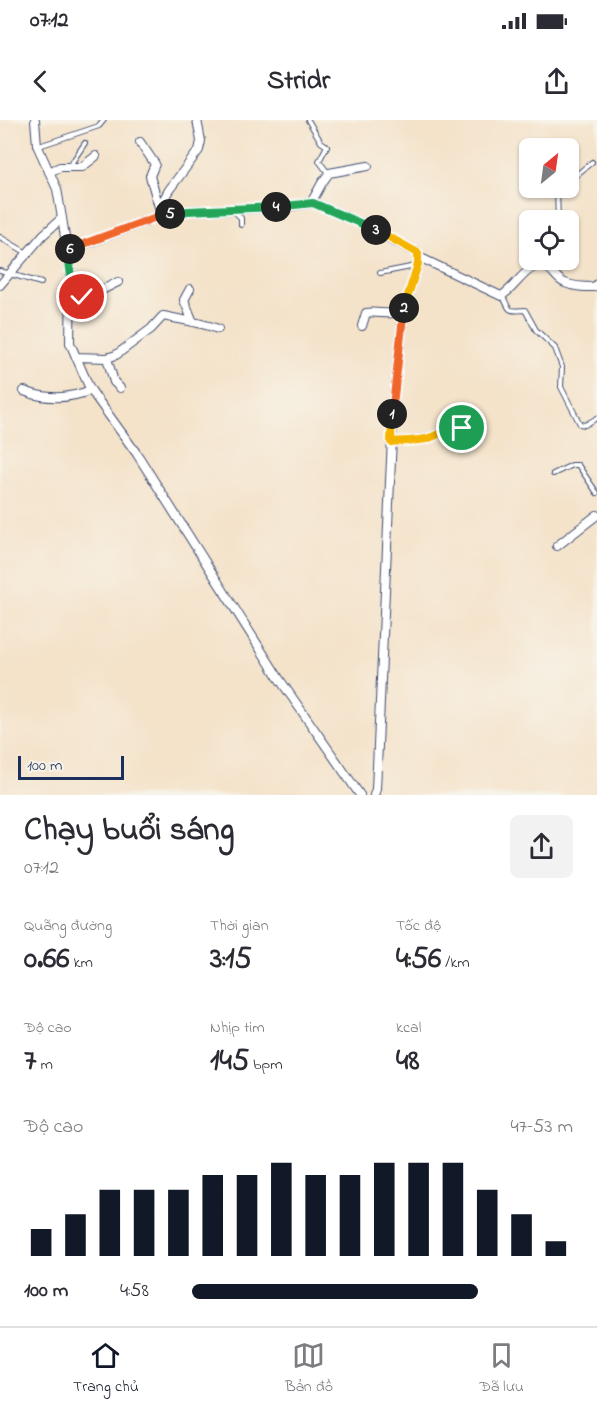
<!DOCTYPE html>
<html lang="vi">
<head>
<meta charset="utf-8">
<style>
  body { margin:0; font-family:"Indie Flower",sans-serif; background:#f2f2f3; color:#2b2b33; height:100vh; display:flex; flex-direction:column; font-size:22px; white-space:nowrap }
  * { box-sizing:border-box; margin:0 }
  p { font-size:20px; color:#7c7c81 }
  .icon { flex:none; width:33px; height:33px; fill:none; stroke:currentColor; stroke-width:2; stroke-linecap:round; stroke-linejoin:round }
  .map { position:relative; height:675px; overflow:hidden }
  .details { display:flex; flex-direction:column; background:#fff; flex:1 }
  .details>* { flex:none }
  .needle { width:39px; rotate:29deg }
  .buttons { position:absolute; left:519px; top:18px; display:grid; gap:12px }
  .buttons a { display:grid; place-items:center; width:60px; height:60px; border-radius:9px; background:#fff; box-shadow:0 2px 4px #0004; font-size:30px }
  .scale { position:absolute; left:18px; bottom:15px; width:106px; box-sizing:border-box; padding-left:6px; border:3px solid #1b2f5e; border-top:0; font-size:16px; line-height:21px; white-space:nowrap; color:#1b2f5e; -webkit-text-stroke:4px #f7f3e8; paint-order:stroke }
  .pin { position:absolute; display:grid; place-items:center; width:51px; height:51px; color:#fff; margin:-26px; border:3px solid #fff; border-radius:50%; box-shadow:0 2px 6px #0007 }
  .km { position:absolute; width:30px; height:30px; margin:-15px; border-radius:50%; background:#222; color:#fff; font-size:16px; line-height:30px; text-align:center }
  .round { display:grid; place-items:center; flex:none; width:63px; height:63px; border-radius:9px; background:#f2f2f3 }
  .summary { display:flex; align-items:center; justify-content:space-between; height:102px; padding:0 24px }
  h1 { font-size:33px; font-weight:700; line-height:45px }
  .metrics { display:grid; grid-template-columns:repeat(3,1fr); gap:9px; height:102px; padding:6px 24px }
  .metrics div { display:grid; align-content:center }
  .metrics b { font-size:30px; font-weight:700 }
  .metrics small { font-size:16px; font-weight:400 }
  .metrics p { font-size:16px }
  .chart { height:168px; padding:12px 24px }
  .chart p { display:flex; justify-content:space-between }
  .chart svg { width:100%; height:108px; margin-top:6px; stroke:#111827; stroke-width:6 }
  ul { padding:0 24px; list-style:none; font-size:20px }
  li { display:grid; grid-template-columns:96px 72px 1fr; align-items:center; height:45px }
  li i { height:15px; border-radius:8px; background:#111827 }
  .status { display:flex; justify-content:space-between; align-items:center; height:42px; padding:0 30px; background:#fff; direction:ltr }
  .status svg { height:16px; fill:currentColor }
  header { display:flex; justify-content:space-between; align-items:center; height:78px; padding:0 24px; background:#fff; font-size:27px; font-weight:700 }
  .menu { display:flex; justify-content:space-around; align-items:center; height:84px; border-top:2px solid #e1e1e2; background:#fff; font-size:16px; color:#7c7c81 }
  .menu a { display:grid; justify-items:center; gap:3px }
  .menu .on { color:#111827 }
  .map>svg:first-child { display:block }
</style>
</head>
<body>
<div class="status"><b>07:12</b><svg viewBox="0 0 49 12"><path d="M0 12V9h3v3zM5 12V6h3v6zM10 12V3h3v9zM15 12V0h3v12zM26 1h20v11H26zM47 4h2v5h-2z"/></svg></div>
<header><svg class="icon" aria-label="back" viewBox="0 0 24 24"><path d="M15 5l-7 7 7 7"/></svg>Stridr<svg class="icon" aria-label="share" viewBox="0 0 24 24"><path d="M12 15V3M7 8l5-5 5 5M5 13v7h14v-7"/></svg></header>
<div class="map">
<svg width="597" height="675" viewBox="0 0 597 675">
  <rect width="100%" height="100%" fill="#f7f3e8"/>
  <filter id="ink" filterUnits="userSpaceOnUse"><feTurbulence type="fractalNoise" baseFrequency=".0167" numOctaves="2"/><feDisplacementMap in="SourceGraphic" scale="12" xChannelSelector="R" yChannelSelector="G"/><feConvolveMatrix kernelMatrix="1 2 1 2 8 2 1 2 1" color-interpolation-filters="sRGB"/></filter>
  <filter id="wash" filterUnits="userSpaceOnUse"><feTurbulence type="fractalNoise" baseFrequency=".008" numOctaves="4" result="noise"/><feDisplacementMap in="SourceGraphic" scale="24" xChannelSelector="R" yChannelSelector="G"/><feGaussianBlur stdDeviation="1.35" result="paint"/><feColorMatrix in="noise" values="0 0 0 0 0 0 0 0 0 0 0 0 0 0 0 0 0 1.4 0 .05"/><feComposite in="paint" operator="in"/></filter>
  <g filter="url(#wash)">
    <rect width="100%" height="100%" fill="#f4e2c9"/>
  </g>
  <g filter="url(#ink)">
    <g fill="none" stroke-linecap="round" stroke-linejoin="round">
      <!-- lane casing -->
      <g stroke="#3c4a6e" stroke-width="6">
        <path id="lane" d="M308 0 321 22 327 26 319 41 328 53
          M39 26 99 6 104 0
          M69 47 85 23
          M568 62 592 42
          M232 89 241 98V105
          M558 100 557 72 560 68
          M0 117 27 133
          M0 151 41 163
          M380 153 416 146
          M503 176C510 193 509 191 525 190L536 210 555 228 562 247 561 267 580 304 585 305 597 298
          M553 354 572 345H578L597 373"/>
      </g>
      <!-- street casing -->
      <g stroke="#3c4a6e" stroke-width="10">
        <path id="street" d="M35 0 37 25 57 69 62 98 71 156 70 223 90 269 137 334 278 557 360 675
          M140 22 155 44 150 56 159 87
          M49 52 60 47H82L96 36
          M311 83 322 63 329 53 368 46
          M159 96 161 84 169 70 199 30 201 21 197 0
          M67 131 159 96 187 91 285 87 313 83 360 103 418 133V144L404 189 394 274 376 669 374 675
          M419 137 501 176C514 169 521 153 534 147 549 139 554 159 565 163 574 167 584 167 594 167L597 164
          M0 165 43 115 62 98
          M190 169 184 180 193 202
          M71 178 90 176 118 162
          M362 206 366 193C378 191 396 197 404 189
          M76 237 107 238 116 235 151 209 163 196C182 200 200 202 218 209
          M107 238 114 262 120 268
          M24 271C47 280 69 279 91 270
          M391 322C414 320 435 322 452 303L466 308 477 300
          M557 426 597 395"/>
      </g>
      <!-- lane -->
      <use href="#lane" stroke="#fff" stroke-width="4"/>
      <!-- street -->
      <use href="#street" stroke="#fff" stroke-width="8"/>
    </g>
  </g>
  <g fill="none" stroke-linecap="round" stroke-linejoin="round" filter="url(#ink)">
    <!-- split-1 casing -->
    <g stroke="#fff" stroke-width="12">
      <path id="split-1" d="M392 294 391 322C419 320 431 323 454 303L462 308"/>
    </g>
    <!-- split-2 casing -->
    <g stroke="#fff" stroke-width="12">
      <path id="split-2" d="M392 294 404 188"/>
    </g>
    <!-- split-3 casing -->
    <g stroke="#fff" stroke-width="12">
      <path id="split-3" d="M376 110 418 133V144L404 188"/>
    </g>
    <!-- split-4 casing -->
    <g stroke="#fff" stroke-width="12">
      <path id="split-4" d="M276 87 313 83 376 110"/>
    </g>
    <!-- split-5 casing -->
    <g stroke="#fff" stroke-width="12">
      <path id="split-5" d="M170 94 188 91 276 87"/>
    </g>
    <!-- split-6 casing -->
    <g stroke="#fff" stroke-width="12">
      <path id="split-6" d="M70 129 159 96 170 94"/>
    </g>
    <!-- split-7 casing -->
    <g stroke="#fff" stroke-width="12">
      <path id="split-7" d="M70 129 67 130 71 156 70 178 82 177"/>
    </g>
    <!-- split-1 -->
    <use href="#split-1" stroke="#f5b400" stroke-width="8"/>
    <!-- split-2 -->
    <use href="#split-2" stroke="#f0652b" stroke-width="8"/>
    <!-- split-3 -->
    <use href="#split-3" stroke="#f5b400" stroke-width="8"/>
    <!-- split-4 -->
    <use href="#split-4" stroke="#22a559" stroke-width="8"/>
    <!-- split-5 -->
    <use href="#split-5" stroke="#22a559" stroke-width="8"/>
    <!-- split-6 -->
    <use href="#split-6" stroke="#f0652b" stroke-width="8"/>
    <!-- split-7 -->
    <use href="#split-7" stroke="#22a559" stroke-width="8"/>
  </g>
</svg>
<div class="buttons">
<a><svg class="needle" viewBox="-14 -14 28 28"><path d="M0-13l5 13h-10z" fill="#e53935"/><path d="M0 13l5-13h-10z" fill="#7c7c81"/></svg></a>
<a><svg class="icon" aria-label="locate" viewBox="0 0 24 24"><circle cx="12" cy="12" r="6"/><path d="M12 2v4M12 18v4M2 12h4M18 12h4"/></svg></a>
</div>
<div class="scale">100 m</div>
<div class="pin" style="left:462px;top:308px;background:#1e9e55"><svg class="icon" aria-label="arrive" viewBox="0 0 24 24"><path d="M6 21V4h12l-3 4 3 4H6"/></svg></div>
<div class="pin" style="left:82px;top:177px;background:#d93025"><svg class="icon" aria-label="check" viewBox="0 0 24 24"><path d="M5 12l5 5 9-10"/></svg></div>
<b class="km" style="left:392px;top:294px">1</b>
<b class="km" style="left:404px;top:188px">2</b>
<b class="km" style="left:376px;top:110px">3</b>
<b class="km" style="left:276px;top:87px">4</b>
<b class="km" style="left:170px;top:94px">5</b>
<b class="km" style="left:70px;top:129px">6</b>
</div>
<section class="details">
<div class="summary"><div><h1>Chạy buổi sáng</h1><p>07:12</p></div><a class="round"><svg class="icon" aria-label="share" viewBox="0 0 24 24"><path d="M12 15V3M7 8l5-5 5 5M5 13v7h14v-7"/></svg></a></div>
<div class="metrics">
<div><p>Quãng đường</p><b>0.66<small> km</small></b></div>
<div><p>Thời gian</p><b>3:15</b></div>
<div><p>Tốc độ</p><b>4:56<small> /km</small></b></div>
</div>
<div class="metrics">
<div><p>Độ cao</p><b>7<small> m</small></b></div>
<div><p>Nhịp tim</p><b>145<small> bpm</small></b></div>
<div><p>kcal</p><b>48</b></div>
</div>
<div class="chart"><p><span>Độ cao</span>47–53 m</p>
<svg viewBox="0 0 160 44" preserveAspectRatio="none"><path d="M5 44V33M15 44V27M25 44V17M35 44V17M45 44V17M55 44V11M65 44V11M75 44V6M85 44V11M95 44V11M105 44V6M115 44V6M125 44V6M135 44V17M145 44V27M155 44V38"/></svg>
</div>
<ul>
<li><b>100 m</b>4:58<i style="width:75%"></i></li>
</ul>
</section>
<nav class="menu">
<a class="on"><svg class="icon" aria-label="home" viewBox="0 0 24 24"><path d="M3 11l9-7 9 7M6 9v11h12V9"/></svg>Trang chủ</a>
<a><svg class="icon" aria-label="map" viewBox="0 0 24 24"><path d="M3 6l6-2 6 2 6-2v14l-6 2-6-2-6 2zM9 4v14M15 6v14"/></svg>Bản đồ</a>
<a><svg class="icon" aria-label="saved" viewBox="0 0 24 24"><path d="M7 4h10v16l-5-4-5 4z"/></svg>Đã lưu</a>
</nav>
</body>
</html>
